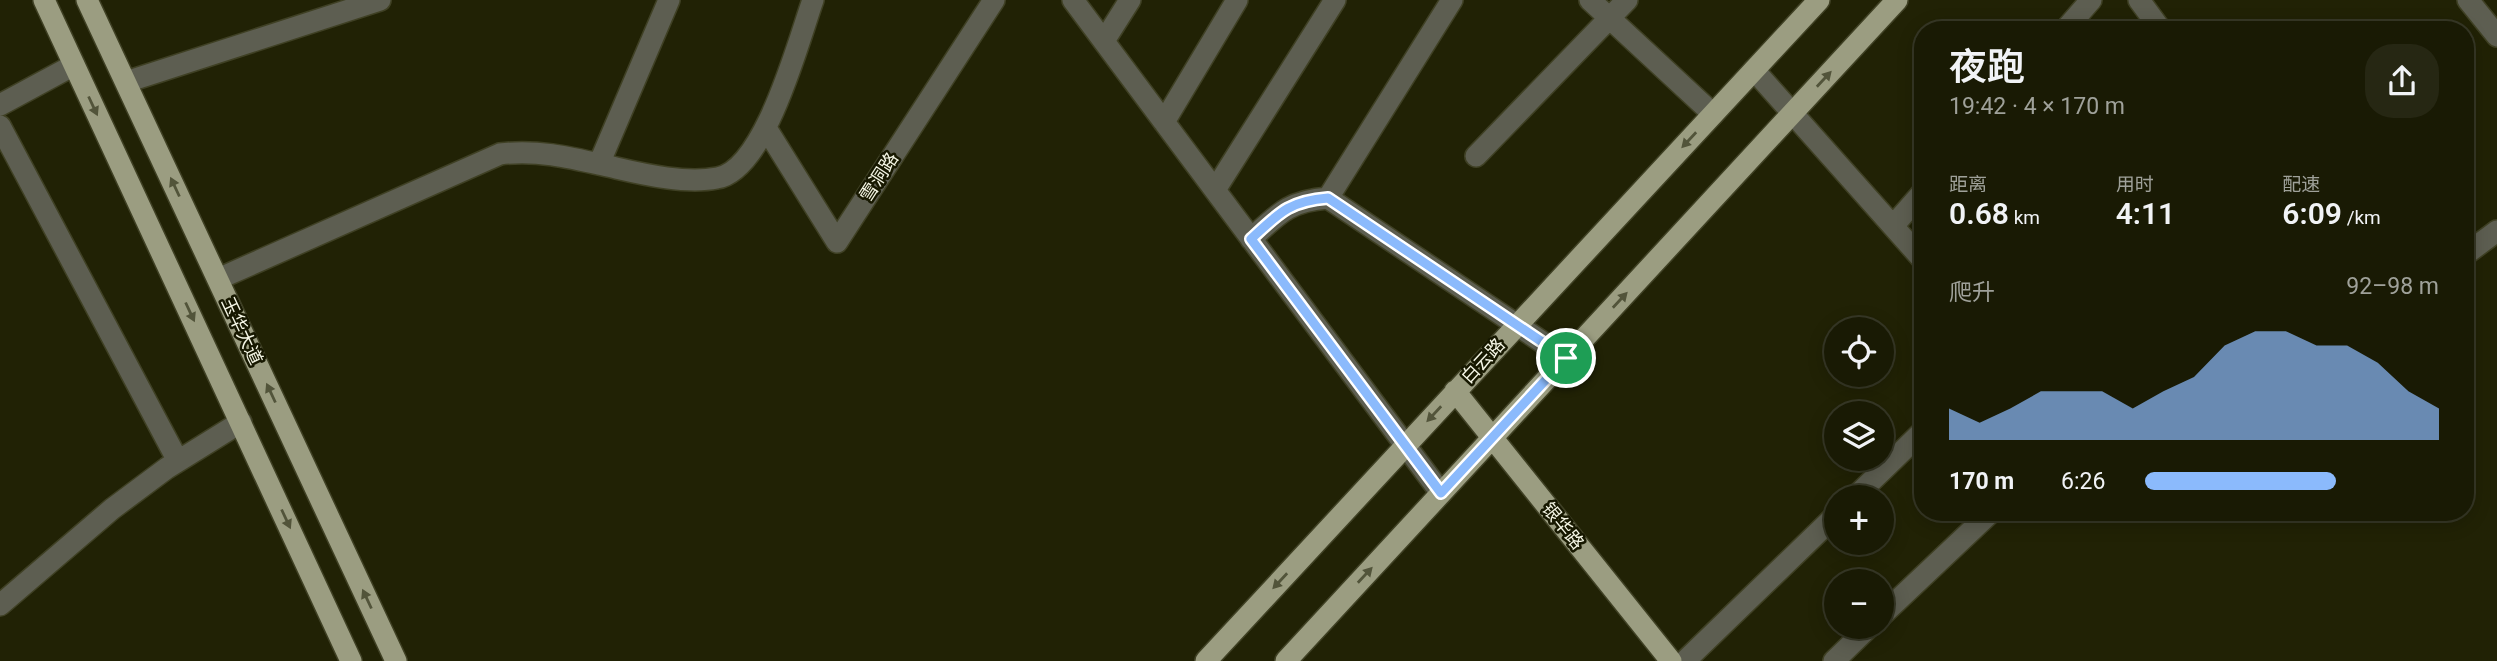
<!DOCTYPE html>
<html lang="zh">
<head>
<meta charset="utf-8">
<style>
  body { margin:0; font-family:Roboto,"Noto Sans SC",sans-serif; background:#262713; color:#f1f3f6; height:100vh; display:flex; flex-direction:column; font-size:26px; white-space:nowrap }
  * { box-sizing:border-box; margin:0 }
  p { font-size:23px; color:#9fa19a }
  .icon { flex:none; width:38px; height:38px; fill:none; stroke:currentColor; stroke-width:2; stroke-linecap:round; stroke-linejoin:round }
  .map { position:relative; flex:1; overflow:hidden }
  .panel { position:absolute; left:1914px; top:21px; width:560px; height:500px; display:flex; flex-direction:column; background:#191a04; border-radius:28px; box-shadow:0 4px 18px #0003,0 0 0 2px #373826 }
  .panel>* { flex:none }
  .fabs { position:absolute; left:1824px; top:317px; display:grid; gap:14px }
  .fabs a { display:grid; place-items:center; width:70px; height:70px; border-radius:50%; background:#191a04; box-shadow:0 4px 18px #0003,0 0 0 2px #373826; font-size:35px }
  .pin { position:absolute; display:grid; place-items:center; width:60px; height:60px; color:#fff; margin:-30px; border:4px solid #fff; border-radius:50%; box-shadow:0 2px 7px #0007 }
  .round { display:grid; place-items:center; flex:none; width:74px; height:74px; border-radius:28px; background:#262713 }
  .summary { display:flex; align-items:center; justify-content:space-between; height:119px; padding:0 35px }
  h1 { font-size:38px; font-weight:600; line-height:52px }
  .figures { display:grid; grid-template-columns:repeat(3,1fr); gap:10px; height:119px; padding:7px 35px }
  .figures div { display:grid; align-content:center }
  .figures b { font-size:30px; font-weight:600 }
  .figures small { font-size:19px; font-weight:400 }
  .figures p { font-size:19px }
  .chart { height:196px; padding:14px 35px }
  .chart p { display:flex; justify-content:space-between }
  .chart svg { width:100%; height:126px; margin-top:7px; fill:#8bbafc; opacity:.7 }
  ul { padding:0 35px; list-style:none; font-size:23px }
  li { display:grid; grid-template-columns:112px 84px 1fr; align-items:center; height:52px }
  li i { height:18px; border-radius:9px; background:#8bbafc }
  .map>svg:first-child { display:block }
</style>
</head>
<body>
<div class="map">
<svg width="2497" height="661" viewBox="0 0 2497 661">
  <rect width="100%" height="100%" fill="#212205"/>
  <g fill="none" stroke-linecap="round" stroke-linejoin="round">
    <!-- minor casing -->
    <g stroke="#3f4024" stroke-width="24">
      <path id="minor" d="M1073 0 1441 493
        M1452 0 1328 198 1566 358
        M1590 0 1713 114
        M2139 0 2161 30
        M2468 0 2497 36
        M2065 30 2091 0
        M1104 41 1130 0
        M1754 70 1923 260
        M126 82 380 0
        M0 105 74 65
        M1164 122 1237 0
        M0 126 178 461
        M766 128 837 242 994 0
        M1476 156 1627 0
        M599 164 669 0
        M1215 190 1335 0
        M1893 226 1923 192
        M1251 239C1279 213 1289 201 1328 198
        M2466 254 2497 231
        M218 279 500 154C541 149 576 159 616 168 646 175 687 184 717 178 765 170 798 42 813 0
        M1855 497 1923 431
        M0 605 112 509 167 468 241 422
        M1881 616 1990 513
        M1685 661 1836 515
        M1834 661 1870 626"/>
    </g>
    <!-- major casing -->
    <g stroke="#3f4024" stroke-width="24">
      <path id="major" d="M44 0 351 661
        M87 0 396 661
        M1455 391 1671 661
        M1206 661 1819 0
        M1286 661 1897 0"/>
    </g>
    <!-- minor -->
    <use href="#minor" stroke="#5d5e51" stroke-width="21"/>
    <!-- major -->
    <use href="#major" stroke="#9b9d81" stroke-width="21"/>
  </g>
  <!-- one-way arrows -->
  <defs><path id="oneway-solid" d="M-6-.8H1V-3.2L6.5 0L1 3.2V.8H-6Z" transform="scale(1.75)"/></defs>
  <g fill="#52543a">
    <use href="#oneway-solid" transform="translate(1824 79) rotate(-47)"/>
    <use href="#oneway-solid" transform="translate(93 106) rotate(65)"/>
    <use href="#oneway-solid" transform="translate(1689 140) rotate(133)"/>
    <use href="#oneway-solid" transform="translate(175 187) rotate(-115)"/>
    <use href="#oneway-solid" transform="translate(1620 300) rotate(-47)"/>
    <use href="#oneway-solid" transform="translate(190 312) rotate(65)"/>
    <use href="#oneway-solid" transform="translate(271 393) rotate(-115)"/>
    <use href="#oneway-solid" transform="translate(1434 414) rotate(133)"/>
    <use href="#oneway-solid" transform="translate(286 519) rotate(65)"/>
    <use href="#oneway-solid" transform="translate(1365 575) rotate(-47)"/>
    <use href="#oneway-solid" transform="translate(1280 581) rotate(133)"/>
    <use href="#oneway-solid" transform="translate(367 599) rotate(-115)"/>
  </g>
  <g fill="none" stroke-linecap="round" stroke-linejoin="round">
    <!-- route casing -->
    <g stroke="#fff" stroke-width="14">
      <path id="route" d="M1328 198 1566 358 1441 493 1251 239C1279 213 1289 201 1328 198Z"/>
    </g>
    <!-- route -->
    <use href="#route" stroke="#8bbafc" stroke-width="9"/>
  </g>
  <g text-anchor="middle" stroke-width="5" stroke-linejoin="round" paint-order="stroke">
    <!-- street labels -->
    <g font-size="18" fill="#f5f6e5" stroke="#171800">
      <text transform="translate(879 177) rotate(-57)" y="6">雪洞路</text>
      <text transform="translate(242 331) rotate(65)" y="6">玉华大道</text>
      <text transform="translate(1483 361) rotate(-47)" y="6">白云路</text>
      <text transform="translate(1563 526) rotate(51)" y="6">银华路</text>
    </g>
  </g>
</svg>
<div class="fabs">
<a><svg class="icon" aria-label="locate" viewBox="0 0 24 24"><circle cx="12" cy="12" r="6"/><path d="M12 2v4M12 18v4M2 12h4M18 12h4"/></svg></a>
<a><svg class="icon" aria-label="layers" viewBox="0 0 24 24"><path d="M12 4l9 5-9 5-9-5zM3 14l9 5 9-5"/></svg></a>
<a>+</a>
<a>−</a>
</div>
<div class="pin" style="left:1566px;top:358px;background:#1e9e55"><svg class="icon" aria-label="arrive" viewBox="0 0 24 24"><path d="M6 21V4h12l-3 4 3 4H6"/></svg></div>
<section class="panel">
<div class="summary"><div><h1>夜跑</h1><p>19:42 · 4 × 170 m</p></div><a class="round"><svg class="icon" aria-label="share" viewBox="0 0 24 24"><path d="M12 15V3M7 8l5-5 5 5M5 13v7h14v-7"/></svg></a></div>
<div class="figures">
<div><p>距离</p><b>0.68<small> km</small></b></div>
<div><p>用时</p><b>4:11</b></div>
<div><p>配速</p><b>6:09<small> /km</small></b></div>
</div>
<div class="chart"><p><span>爬升</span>92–98 m</p>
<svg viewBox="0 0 160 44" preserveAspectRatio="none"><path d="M0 44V33L10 38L20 33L30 27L40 27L50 27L60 33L70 27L80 22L90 11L100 6L110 6L120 11L130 11L140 17L150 27L160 33V44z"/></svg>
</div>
<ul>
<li><b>170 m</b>6:26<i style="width:65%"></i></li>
</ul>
</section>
</div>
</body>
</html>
